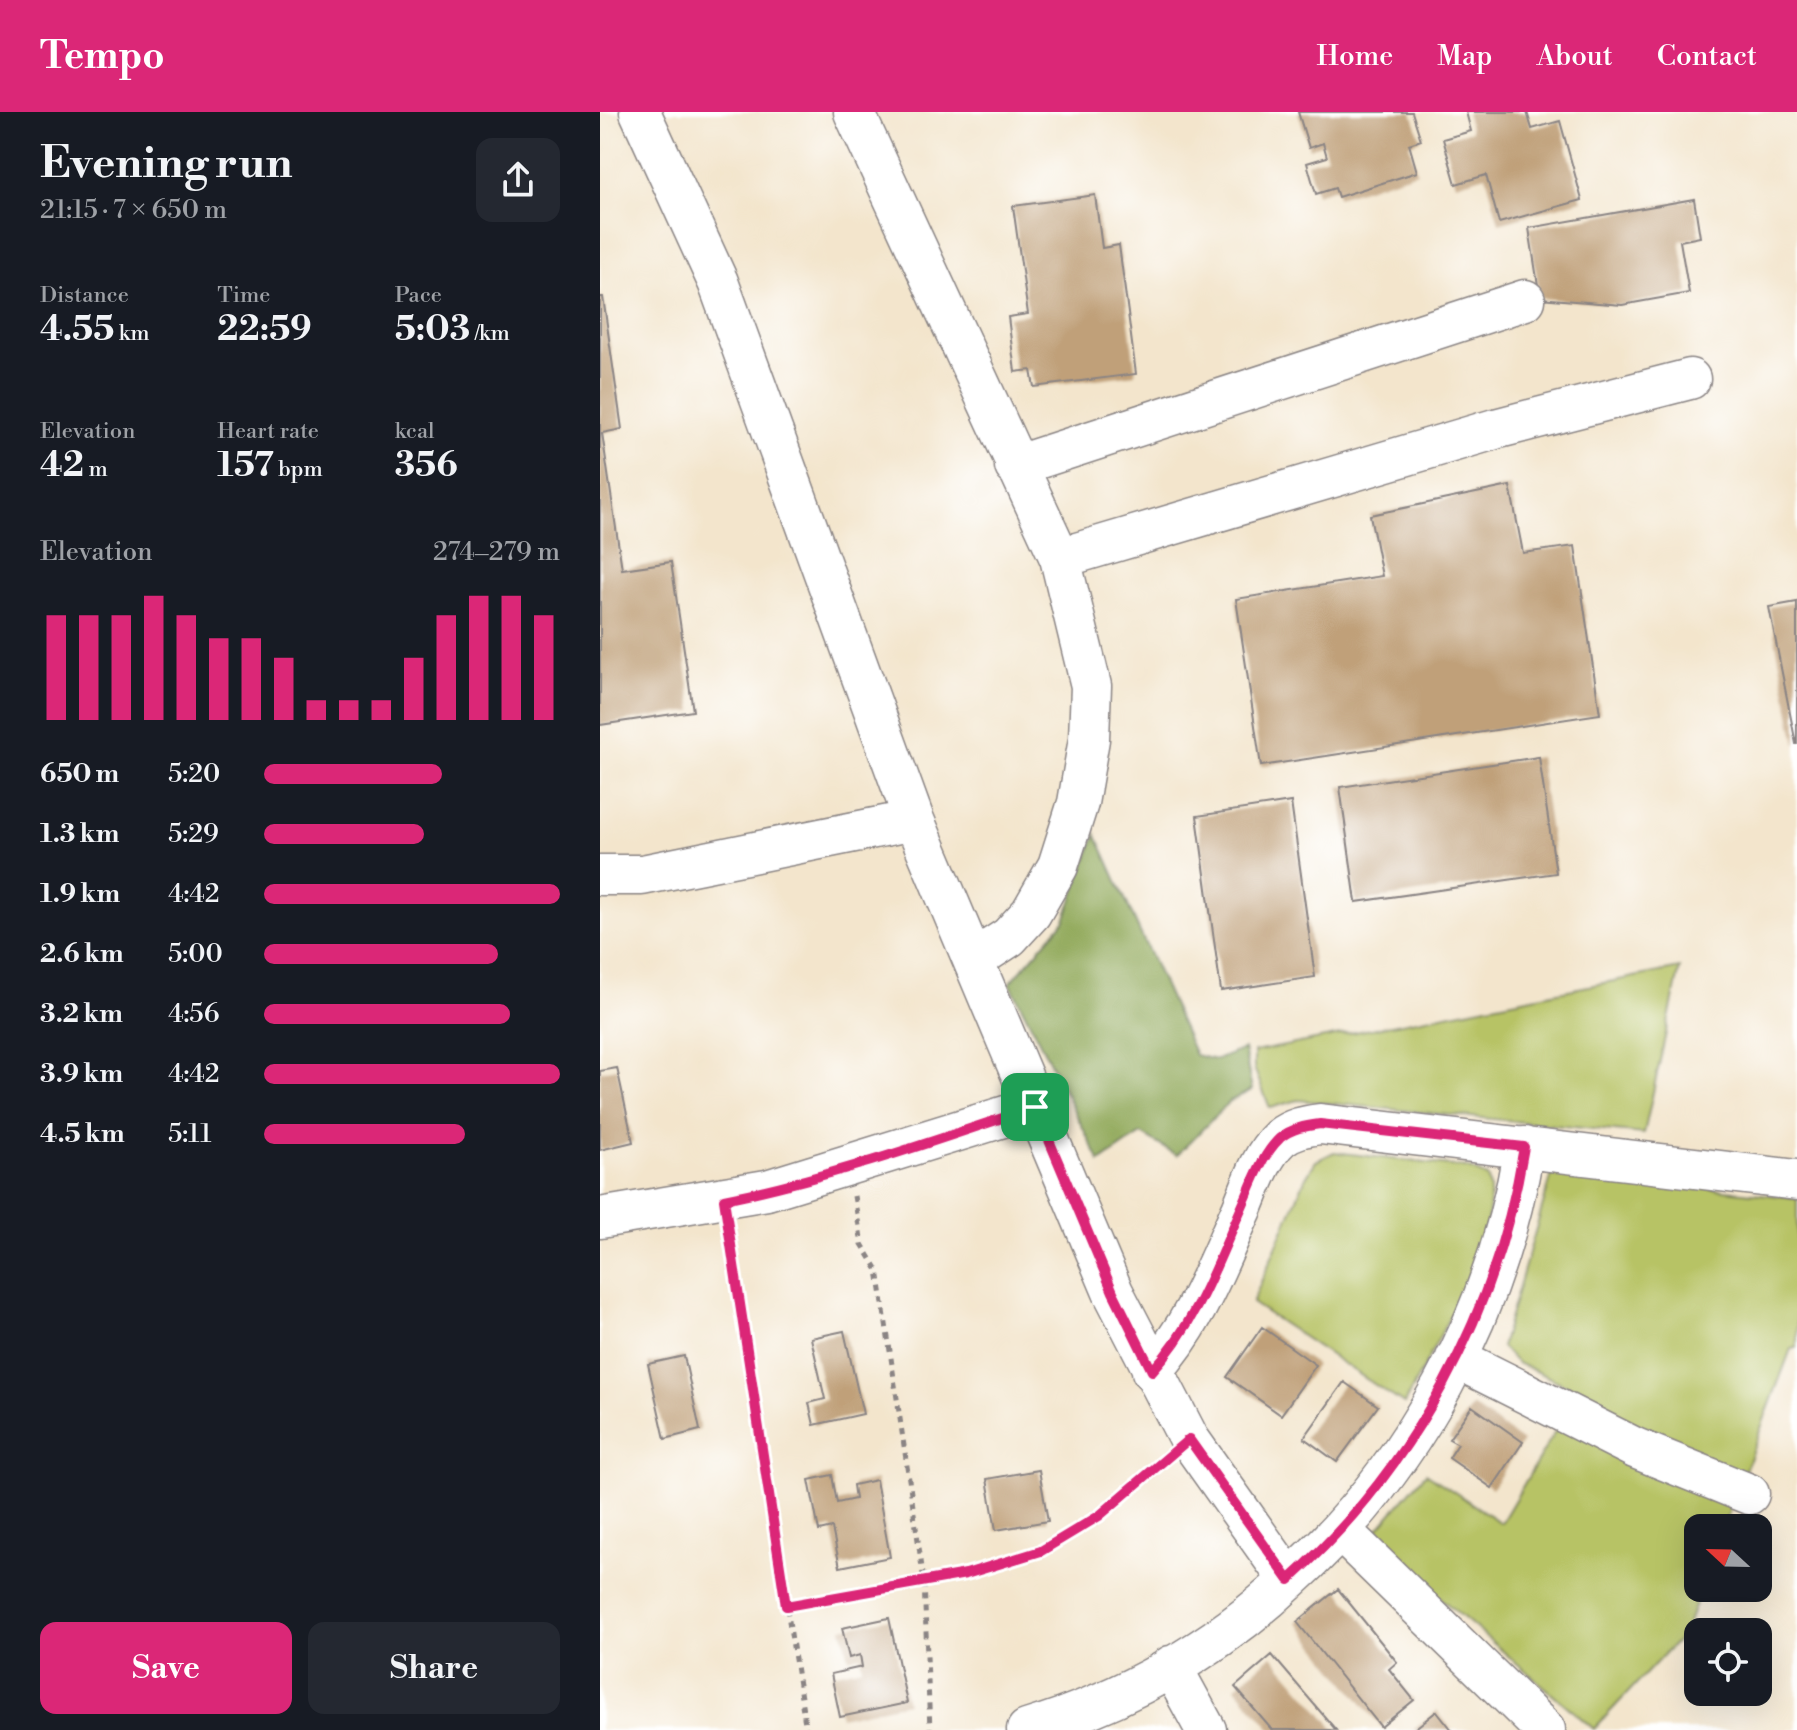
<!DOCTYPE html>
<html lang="en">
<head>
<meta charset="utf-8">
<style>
  body { margin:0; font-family:"Libre Bodoni",serif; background:#242831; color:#f1f3f6; height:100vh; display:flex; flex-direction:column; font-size:30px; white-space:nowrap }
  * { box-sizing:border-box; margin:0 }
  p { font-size:26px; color:#9ea1a6 }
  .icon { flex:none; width:44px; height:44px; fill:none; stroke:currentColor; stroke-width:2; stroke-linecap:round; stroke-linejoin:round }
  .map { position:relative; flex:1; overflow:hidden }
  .sheet { display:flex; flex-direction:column; background:#171b24; width:600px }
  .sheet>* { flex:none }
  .needle { width:52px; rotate:292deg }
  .buttons { position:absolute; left:1084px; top:1402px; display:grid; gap:16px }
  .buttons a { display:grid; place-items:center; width:88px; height:88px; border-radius:16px; background:#171b24; box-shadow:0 8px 32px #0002; font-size:40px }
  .pin { position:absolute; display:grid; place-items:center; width:68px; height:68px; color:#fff; margin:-34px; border-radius:16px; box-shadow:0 4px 12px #0006 }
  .round { display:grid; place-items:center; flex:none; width:84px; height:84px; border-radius:16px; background:#242831 }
  .summary { display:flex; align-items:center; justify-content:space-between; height:136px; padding:0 40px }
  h1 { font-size:44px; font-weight:700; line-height:60px }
  .figures { display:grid; grid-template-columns:repeat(3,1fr); gap:12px; height:136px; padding:8px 40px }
  .figures div { display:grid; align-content:center }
  .figures b { font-size:34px; font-weight:700 }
  .figures small { font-size:22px; font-weight:400 }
  .figures p { font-size:22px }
  .chart { height:224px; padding:16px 40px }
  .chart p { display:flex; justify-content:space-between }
  .chart svg { width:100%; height:144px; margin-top:8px; stroke:#db2777; stroke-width:6 }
  .action { display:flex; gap:16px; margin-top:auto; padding:16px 40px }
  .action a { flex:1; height:92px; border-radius:16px; background:#db2777; color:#fff; font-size:32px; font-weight:700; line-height:92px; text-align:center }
  .action a+a { background:#242831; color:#f1f3f6 }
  ul { padding:0 40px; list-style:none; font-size:26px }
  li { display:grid; grid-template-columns:128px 96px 1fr; align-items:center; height:60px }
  li i { height:20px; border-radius:10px; background:#db2777 }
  header { display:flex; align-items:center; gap:48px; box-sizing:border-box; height:112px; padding:0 40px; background:#db2777; color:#fff }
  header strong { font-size:38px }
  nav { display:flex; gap:44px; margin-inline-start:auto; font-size:28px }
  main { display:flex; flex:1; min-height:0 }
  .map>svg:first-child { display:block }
</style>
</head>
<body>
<header>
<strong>Tempo</strong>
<nav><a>Home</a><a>Map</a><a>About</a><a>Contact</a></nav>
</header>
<main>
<section class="sheet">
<div class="summary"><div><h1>Evening run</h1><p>21:15 · 7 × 650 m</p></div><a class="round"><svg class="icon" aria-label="share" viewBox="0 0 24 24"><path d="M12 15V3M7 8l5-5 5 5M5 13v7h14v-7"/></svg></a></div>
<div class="figures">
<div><p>Distance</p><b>4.55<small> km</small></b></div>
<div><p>Time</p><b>22:59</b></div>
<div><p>Pace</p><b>5:03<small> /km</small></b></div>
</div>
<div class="figures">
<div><p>Elevation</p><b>42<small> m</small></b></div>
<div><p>Heart rate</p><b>157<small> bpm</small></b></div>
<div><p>kcal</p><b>356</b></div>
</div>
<div class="chart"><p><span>Elevation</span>274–279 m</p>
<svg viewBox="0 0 160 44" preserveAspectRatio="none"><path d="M5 44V12M15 44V12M25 44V12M35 44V6M45 44V12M55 44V19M65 44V19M75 44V25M85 44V38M95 44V38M105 44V38M115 44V25M125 44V12M135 44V6M145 44V6M155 44V12"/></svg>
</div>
<ul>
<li><b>650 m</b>5:20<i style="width:60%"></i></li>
<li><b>1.3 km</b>5:29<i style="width:54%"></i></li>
<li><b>1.9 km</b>4:42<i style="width:100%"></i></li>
<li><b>2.6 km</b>5:00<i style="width:79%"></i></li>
<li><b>3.2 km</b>4:56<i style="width:83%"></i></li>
<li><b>3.9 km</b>4:42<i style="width:100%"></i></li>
<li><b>4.5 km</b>5:11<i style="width:68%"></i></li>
</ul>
<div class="action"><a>Save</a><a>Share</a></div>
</section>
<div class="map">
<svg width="1197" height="1618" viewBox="0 0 1197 1618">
  <rect width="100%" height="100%" fill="#fff"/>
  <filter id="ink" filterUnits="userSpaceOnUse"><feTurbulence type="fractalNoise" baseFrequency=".0125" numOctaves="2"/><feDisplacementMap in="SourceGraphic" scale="16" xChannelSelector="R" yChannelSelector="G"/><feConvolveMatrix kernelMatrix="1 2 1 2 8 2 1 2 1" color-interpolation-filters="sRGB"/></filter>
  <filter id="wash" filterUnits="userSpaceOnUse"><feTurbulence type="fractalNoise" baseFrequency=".006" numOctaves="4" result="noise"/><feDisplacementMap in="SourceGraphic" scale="32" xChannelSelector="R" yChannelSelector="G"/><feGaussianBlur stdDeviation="1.8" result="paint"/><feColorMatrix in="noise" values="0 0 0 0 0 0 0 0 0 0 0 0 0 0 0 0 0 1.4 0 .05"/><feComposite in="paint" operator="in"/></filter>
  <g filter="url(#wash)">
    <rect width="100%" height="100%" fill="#f3e5cc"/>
    <!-- green -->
    <path fill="#b7c365" stroke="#6c7250" stroke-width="2" d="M1080 856 1044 1022 698 988 670 996 654 956V940Z
      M734 1040 867 1056 887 1065C907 1113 828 1245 804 1292L652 1191 706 1065 716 1049Z
      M953 1059 1197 1086V1236L1191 1237 1123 1416H1098V1476H1101L1084 1521 994 1617 770 1426 826 1361 901 1411 979 1279 917 1251 901 1235Z"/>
    <!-- forest -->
    <path fill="#91a95a" stroke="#5a664a" stroke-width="2" d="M496 722 595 943 616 948 644 937 652 978 630 989 577 1043 541 1022 500 1050 410 871 465 808Z"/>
    <g id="blocks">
      <!-- building -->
      <path fill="#c0a079" d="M698 0H812L821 28 809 32 817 60 738 85 735 76 716 82 707 51 727 45 723 31 709 36Z
        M866 0H927L932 17 960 9 982 88 899 111 886 63 856 72 843 27 871 19Z
        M495 83 502 136 519 133 536 262 434 275 431 258 415 260 408 205 428 202 413 94Z
        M1094 87 1100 125 1080 129 1089 181 1022 193 940 186 929 116Z
        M0 185H3L22 317 2 321 22 457 71 450 93 599 0 613Z
        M910 374 923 441 975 434 1000 602 661 654 636 487 782 464 770 403Z
        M1197 490V632H1196L1169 495Z
        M939 645 956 761 756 790 740 675Z
        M691 690 715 865 621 879 597 704Z
        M17 956 33 1030 0 1038V959Z
        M662 1215 716 1253 681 1303 627 1265Z
        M244 1219 263 1302 214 1313 209 1291 225 1287 211 1226Z
        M84 1244 100 1318 65 1327 48 1252Z
        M744 1270 778 1294 737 1350 704 1326Z
        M872 1294 923 1330 892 1376 849 1346 858 1332 849 1327Z
        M439 1358 448 1409 396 1418 387 1367Z
        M232 1363 237 1391 255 1387 253 1373 276 1368 290 1445 240 1455 232 1416 219 1419 209 1368Z
        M738 1477 797 1550 789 1557 814 1588 781 1615 697 1510Z
        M289 1506 307 1591 240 1605 231 1562 262 1555 260 1543 249 1546 242 1516Z
        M672 1543 736 1618H672L635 1575Z
        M837 1599 852 1618H813Z"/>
    </g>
  </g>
  <g filter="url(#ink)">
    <use href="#blocks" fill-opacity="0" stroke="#8a8484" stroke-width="2"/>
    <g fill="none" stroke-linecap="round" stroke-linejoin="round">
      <!-- minor casing -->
      <g stroke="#8a8484" stroke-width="43">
        <path id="minor" d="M40 0 118 170 314 708 513 1180 589 1327 689 1468C617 1537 523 1589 427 1618
          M254 0 460 446 491 574 489 627 478 691 458 754 431 801 409 825 374 848
          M415 354 925 188
          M460 446 895 317 1090 267
          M0 763H42L314 708
          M0 1106 167 1078 435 995
          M856 1246 1035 1336 1149 1382
          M552 1259C595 1213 616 1154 642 1097 652 1073 661 1044 680 1026 692 1016 706 1014 720 1012L1197 1068
          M741 1419 945 1618
          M689 1468C814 1356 897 1202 924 1035
          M571 1554 606 1618"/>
      </g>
      <!-- path -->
      <path stroke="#8a8484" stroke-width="5" stroke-dasharray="6 6" stroke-linecap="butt" d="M254 1084 262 1132 278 1158 324 1469 330 1618
        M128 1117 206 1618
        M186 1494C261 1481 375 1470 442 1438 488 1417 526 1381 564 1348"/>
      <!-- minor -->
      <use href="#minor" stroke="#fff" stroke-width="40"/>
    </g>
  </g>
  <g fill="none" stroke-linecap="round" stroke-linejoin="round" filter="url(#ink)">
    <!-- route casing -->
    <g stroke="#fff" stroke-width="16">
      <path id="route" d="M435 995 513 1180 552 1259C595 1213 616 1154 641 1097 652 1073 661 1044 680 1026 692 1016 706 1014 720 1012L924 1035C897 1202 814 1356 689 1468L589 1327 499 1404 441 1439 366 1462 186 1494 124 1087C230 1066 333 1029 435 995Z"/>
    </g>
    <!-- route -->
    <use href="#route" stroke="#db2777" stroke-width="10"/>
  </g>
</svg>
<div class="buttons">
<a><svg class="needle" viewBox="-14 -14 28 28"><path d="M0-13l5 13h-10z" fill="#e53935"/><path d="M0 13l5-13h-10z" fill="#9ea1a6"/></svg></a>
<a><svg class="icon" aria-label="locate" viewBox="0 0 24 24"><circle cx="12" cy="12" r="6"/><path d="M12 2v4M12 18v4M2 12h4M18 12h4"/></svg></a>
</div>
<div class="pin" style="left:435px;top:995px;background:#1e9e55"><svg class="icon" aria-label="arrive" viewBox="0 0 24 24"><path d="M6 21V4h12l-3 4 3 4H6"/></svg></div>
</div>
</main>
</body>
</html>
